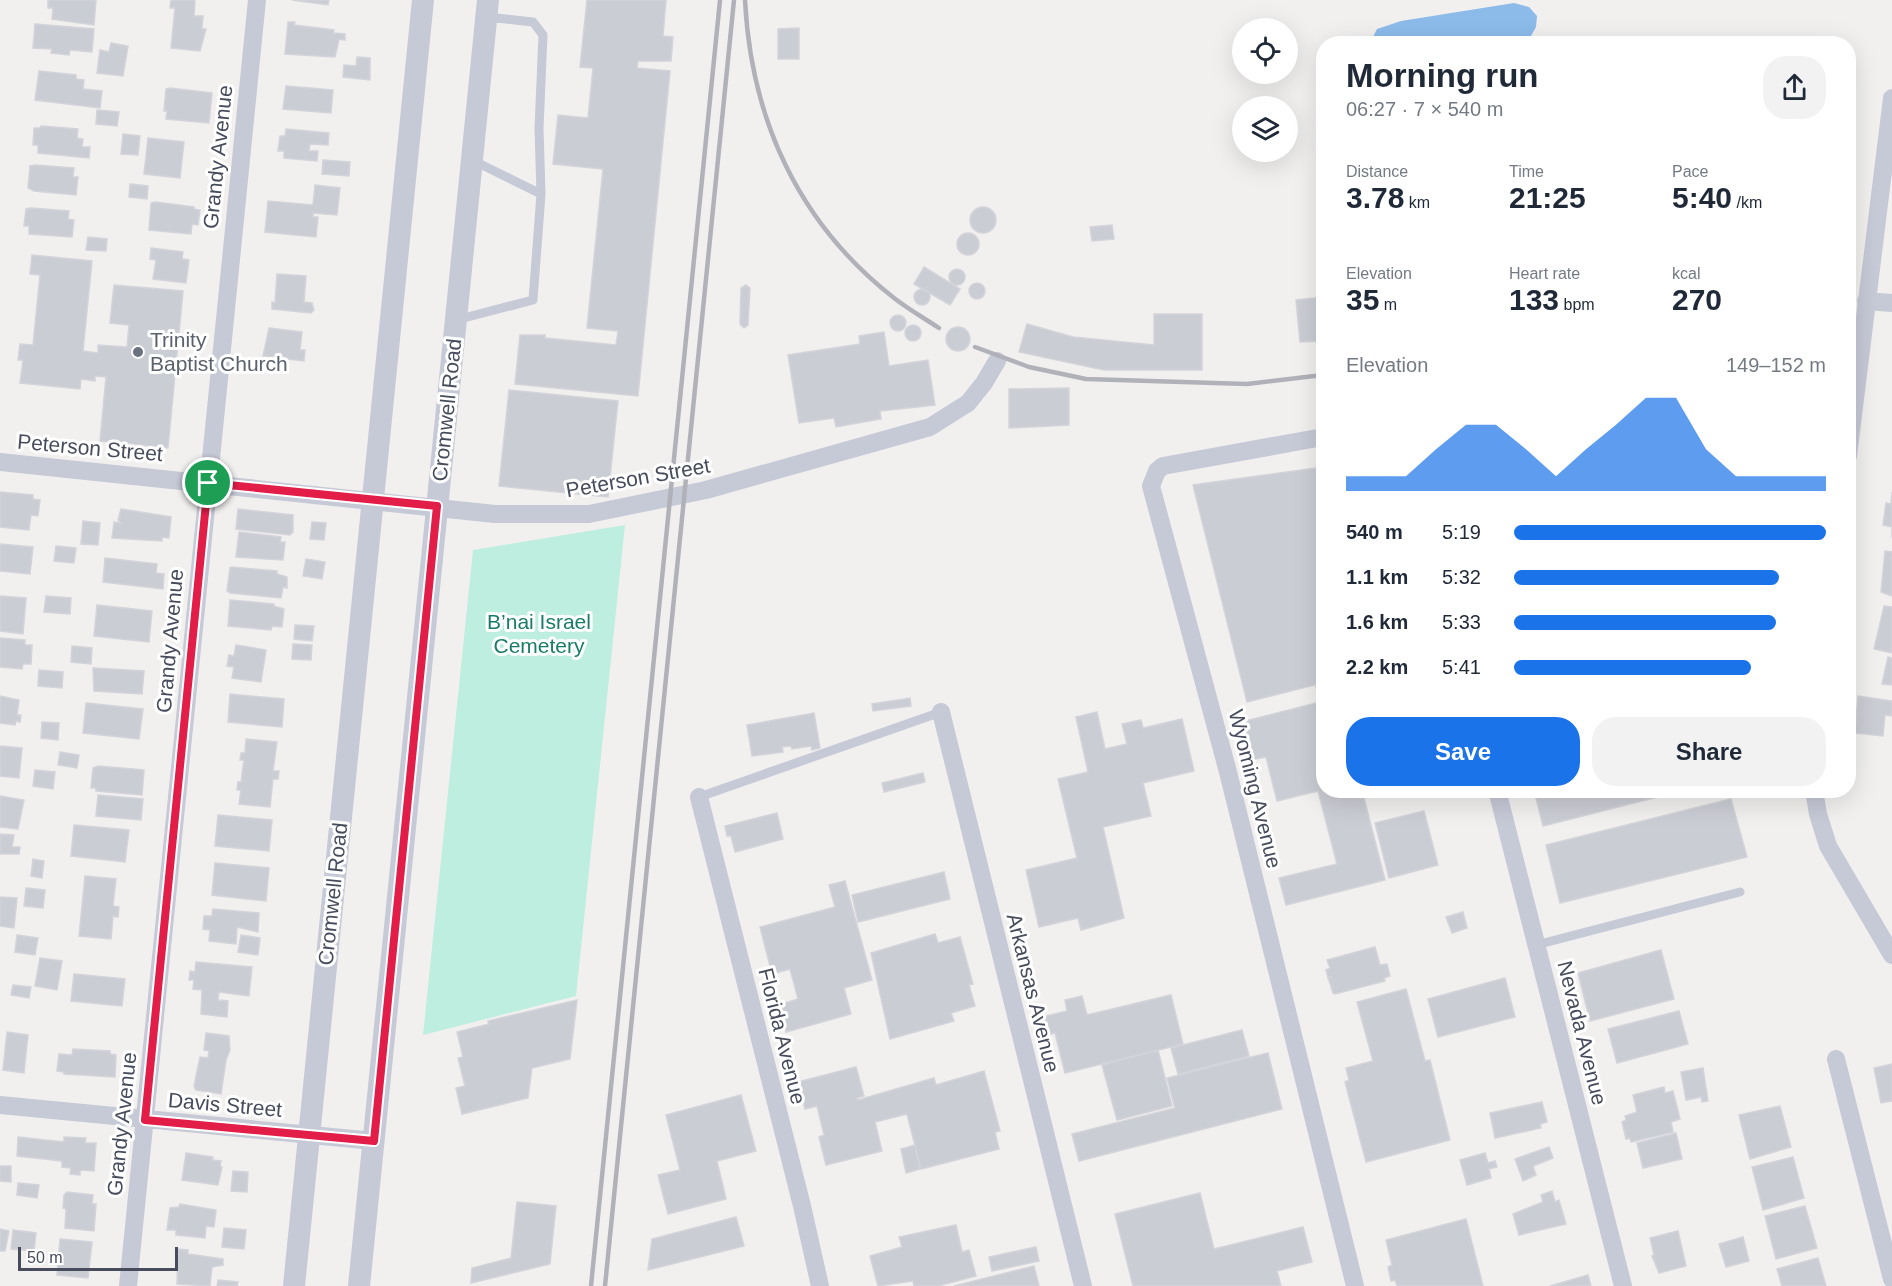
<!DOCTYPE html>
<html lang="en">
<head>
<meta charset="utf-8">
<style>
  body { margin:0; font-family:Arial,sans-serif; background:#f2f2f3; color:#1f2937; height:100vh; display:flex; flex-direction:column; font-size:22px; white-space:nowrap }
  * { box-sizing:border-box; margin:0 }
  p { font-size:20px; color:#747a83 }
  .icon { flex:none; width:33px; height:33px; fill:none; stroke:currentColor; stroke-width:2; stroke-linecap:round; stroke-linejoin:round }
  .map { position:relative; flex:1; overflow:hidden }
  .panel { position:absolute; left:1316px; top:36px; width:540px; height:762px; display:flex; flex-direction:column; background:#fff; border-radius:24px; box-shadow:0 6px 24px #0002 }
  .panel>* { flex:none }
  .buttons { position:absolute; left:1232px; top:18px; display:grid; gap:12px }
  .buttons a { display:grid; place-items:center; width:66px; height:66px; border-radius:50%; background:#fff; box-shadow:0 6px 24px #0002; font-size:30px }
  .scale { position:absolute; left:18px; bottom:15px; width:160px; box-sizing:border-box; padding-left:6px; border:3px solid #474c5c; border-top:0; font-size:16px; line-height:21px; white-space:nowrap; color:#474c5c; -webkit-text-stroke:4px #fff; paint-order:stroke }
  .pin { position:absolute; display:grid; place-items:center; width:51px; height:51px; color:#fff; margin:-26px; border:3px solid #fff; border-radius:50%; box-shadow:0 2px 6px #0007 }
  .round { display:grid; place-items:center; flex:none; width:63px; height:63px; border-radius:24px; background:#f2f2f3 }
  .summary { display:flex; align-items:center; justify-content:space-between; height:102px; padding:0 30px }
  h1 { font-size:33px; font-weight:700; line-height:45px }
  .stats { display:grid; grid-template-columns:repeat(3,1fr); gap:9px; height:102px; padding:6px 30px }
  .stats div { display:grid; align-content:center }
  .stats b { font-size:30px; font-weight:700 }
  .stats small { font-size:16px; font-weight:400 }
  .stats p { font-size:16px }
  .chart { height:168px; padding:12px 30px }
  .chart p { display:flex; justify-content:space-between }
  .chart svg { width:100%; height:108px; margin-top:6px; fill:#1a73e8; opacity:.7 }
  .cta { display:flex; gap:12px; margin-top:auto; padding:12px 30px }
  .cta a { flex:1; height:69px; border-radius:24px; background:#1a73e8; color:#fff; font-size:24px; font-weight:700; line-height:69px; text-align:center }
  .cta a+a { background:#f2f2f3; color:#1f2937 }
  ul { padding:0 30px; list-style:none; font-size:20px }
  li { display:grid; grid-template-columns:96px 72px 1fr; align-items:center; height:45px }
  li i { height:15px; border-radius:8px; background:#1a73e8 }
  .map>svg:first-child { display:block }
</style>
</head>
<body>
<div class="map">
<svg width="1892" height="1286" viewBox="0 0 1892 1286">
  <rect width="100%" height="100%" fill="#f1f0ef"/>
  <!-- green -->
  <path fill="#beeedf" d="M625 525 576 996 423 1035 473 550Z"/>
  <!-- water -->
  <path fill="#8cbbea" d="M1514 3 1529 7 1537 16 1536 27 1527 43H1370L1377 29 1401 21Z"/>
  <!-- building -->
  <path fill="#cbcdd4" stroke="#d3d3da" stroke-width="1.5" d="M48 0H96L94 25 52 19 53 8H48Z
    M171 0H195L194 16H203L202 29H206L200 51 171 48 175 8H170Z
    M292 0H329L328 5Z
    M587 0H666L663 36 673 37 671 61H638L637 68 670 71 638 396 515 384 520 335H545V338L616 345 618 331 587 328 603 169 553 164 558 115 588 118 593 68 580 67Z
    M288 22H295L294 25 334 30 333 33 345 34V40L339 39 335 57 285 54Z
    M35 24 94 29 92 52 70 50 69 55 51 53 52 49 33 48Z
    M799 28V59H778V29Z
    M111 43 128 46 123 76 97 73 100 50 109 52Z
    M357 57 370 58V80L343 77 344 65 356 66Z
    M39 71 76 75V79L84 80 83 89 102 91 100 108 35 100Z
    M286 86 333 90 331 113 283 109Z
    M170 88 212 93 209 123 166 119 167 111H164L166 89Z
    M97 110 119 112 117 126 96 124Z
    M41 126 78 129 77 138 83 139 82 147H90L89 158 38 153V145H33L34 128H40Z
    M286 129 329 133 328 145 310 144 309 151H318L317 161 284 158V151H278L280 136H285Z
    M123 134 140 136 138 155 121 154Z
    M148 138 184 142 180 178 144 174Z
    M323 160 350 162 349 176 322 174Z
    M36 165 74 168 73 177H78L76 195 34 191 28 188 30 166Z
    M130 184 148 186 147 199 129 197Z
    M315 185 340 188 337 215 313 213V217H318L316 237 265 232 268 201 313 205Z
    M155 202 194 207V209L200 210 198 225 192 224 191 234 149 230 151 203Z
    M970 220a13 13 0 1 1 26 0a13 13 0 1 1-26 0Z
    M31 208 69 211 68 219 74 220 72 237 29 234V226H24L26 209Z
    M1112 225 1114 239 1092 241 1090 227Z
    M957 244a11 11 0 1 1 22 0a11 11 0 1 1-22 0Z
    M88 237 107 239 106 251 86 250Z
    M151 248 183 252 182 259 189 260 186 283 153 279 156 260 150 259Z
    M32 255 92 261 83 351 98 353V345L127 347 129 325 110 323 114 285 183 291 168 448 100 441 106 377 95 376V381L81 379 80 389 20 383 23 360H18L20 344 33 345 40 275 30 274Z
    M924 267 960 289 950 305 914 284Z
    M949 277a8 8 0 1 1 16 0a8 8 0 1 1-16 0Z
    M277 274 306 276 304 302 312 303 314 310 311 313 272 309V302L275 303Z
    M969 291a8 8 0 1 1 16 0a8 8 0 1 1-16 0Z
    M746 285 750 288 748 325 744 328 740 324 741 288Z
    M914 297a8 8 0 1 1 16 0a8 8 0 1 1-16 0Z
    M1323 297V341L1300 342 1296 300Z
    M1154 314H1202V370H1104L1019 352 1027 324 1073 337 1154 345Z
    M890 323a8 8 0 1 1 16 0a8 8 0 1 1-16 0Z
    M905 333a8 8 0 1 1 16 0a8 8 0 1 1-16 0Z
    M946 339a12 12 0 1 1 24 0a12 12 0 1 1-24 0Z
    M269 328 302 332 300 350H305L304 361 263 356Z
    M884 332 889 366 928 360 935 405 880 411 881 419 836 427 834 418 799 423 788 355 860 344 859 336Z
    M1069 388V425L1009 428V389Z
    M509 390 618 401 608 497 499 486Z
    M1323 467V683L1247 702 1193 485Z
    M0 492 33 495V499L40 500 38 516 31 515 29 530 0 527Z
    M1892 492V538V527L1883 525 1886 503 1891 504Z
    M121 509 171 517 169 538 162 537V541L112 538 114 522 121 523 118 520Z
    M238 509 293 515V532L290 535 236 529Z
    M83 521 100 523 98 545 81 544Z
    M312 522 326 523 324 540 310 539Z
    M239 532 281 537 280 542H285L283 560 236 557Z
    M0 544 33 547 30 574 0 571Z
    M56 546 76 548 74 563 54 561Z
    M1885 551 1892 552V596L1881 592Z
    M105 558 157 564 156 573 164 574 163 589 103 582Z
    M306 559 325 562 322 579 303 576Z
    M232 567 277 571V574L287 577V588L283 587 281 598 230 593 227 591 230 568Z
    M0 596 26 598 23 634 0 631Z
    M46 596 71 598 70 614 44 612Z
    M230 600 274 604V606L284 609 282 627 272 626 271 630 228 626Z
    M97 605 152 611 149 642 94 636Z
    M1884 606 1892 607V653L1874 649Z
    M295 625 314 626 312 641 294 639Z
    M0 638 25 640V645H32L31 664H23L22 669 0 667Z
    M293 644 312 645 311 660 292 659Z
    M236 645 266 650 261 682 232 678 234 667 227 666 229 655 234 656Z
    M72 646 92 648 91 664 71 662Z
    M1888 657 1892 658V685L1882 684Z
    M93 668 144 671 142 694 94 691Z
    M39 670 63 672 62 688 38 686Z
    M1323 685V790H1362L1385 880 1286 905 1279 878 1337 864 1318 791 1277 801 1266 757 1251 760 1241 722 1320 702 1316 687Z
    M230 694 284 699 282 727 228 722Z
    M0 696 19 700 17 715H21L20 722 16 721 15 725 0 723Z
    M1858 696 1892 701V716L1885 715 1883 736 1855 733Z
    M910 698 911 706 873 711 872 704Z
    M86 703 143 709 139 739 83 733Z
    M1097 712 1105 749 1127 744 1122 724 1141 720 1143 728 1182 719 1194 771 1143 783 1151 816 1103 827 1124 918 1081 930 1078 918 1039 927 1026 870 1077 858 1058 779 1088 772 1076 717Z
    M814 713 820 748 812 750 811 746 792 749 791 746 782 747 783 752 752 756 747 725Z
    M42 722 59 723 58 740 41 738Z
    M246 739 277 742 273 771H279L278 779H273L270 807 239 804 241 790H237L238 782H241L244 760H240L241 753H245Z
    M0 746 22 748 19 778 0 776Z
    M60 752 79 755 77 768 58 765Z
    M98 766 144 770 142 795 96 791V788H91L93 768Z
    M35 770 55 772 53 789 33 786Z
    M923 773 925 782 884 792 882 783Z
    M1534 790H1685L1543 826Z
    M98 795 143 799 141 820 96 816Z
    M0 796 24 800 18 829 0 827Z
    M1731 799 1747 857 1560 903 1546 845Z
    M1424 811 1438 865 1389 878 1375 823Z
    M777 813 783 839 735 852 731 836H727L725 826Z
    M218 815 272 820 269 851 215 846Z
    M74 825 129 830 125 862 71 856Z
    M0 834 14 835 12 847H20L19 854H0Z
    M33 859 44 861 42 878 31 876Z
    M215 863 269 868 266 901 212 895Z
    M944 872 950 899 858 922 852 895Z
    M85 876 116 879 113 906 119 907 118 917 113 916 111 939 79 936Z
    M845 881 872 980 844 988 851 1014 786 1032 779 1005 798 999 790 969 772 974 760 927 835 907 829 885Z
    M26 888 45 890 43 908 24 906Z
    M0 897 17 898 14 928 0 926Z
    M213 909 259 913 258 932 237 927 236 944 209 941 210 930 203 929 204 916H212Z
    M1463 912 1467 928 1452 933 1446 917Z
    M935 934 938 943 960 937 973 984 969 985 975 1006 951 1013 954 1021 890 1039 871 953Z
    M17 935 38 938 35 955 15 952Z
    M241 935 260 938 258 955 238 952Z
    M1375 947 1380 965 1387 964 1390 976 1384 978 1385 981 1335 994 1333 993 1331 987H1334L1331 986 1328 978 1332 977H1328L1326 970 1330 968 1327 960Z
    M1661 950 1674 999 1590 1021 1578 973Z
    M40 958 62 961 57 990 35 986Z
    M196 962 252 967 249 996 219 992 218 1000 228 1001 227 1017 201 1014 202 990 193 989 194 980H189L190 971 195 972Z
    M74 974 125 979 122 1006 71 1001Z
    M1505 978 1515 1017 1438 1037 1428 999Z
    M13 985 31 987 29 998 11 995Z
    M1406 989 1425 1061 1430 1060 1450 1140 1366 1162 1345 1082 1349 1080 1346 1068 1373 1061 1357 1002Z
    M1171 995 1183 1044 1065 1073 1055 1033 1046 1035 1042 1017 1067 1011 1065 1000 1082 996 1087 1015Z
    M577 1000 570 1059 532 1068 528 1098 462 1114 456 1088 465 1086 458 1058 463 1057 457 1032 489 1024 488 1021Z
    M1679 1011 1688 1044 1617 1063 1608 1029Z
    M1242 1030 1249 1056 1178 1074 1171 1048Z
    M7 1032 28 1035 24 1073 3 1070Z
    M206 1033 229 1036 230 1050 226 1060 221 1094 196 1090 194 1086 200 1057 208 1058 209 1051 204 1050Z
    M73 1049 110 1051V1054L116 1055 115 1077 64 1074V1072L57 1071 59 1054 72 1055Z
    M1158 1050 1172 1106 1117 1120 1102 1065Z
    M1268 1053 1282 1109 1079 1161 1072 1134 1175 1108 1167 1078Z
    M1892 1064V1101L1881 1103 1874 1068Z
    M856 1067 864 1096 857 1098 858 1100 934 1078 936 1085 984 1071 1000 1131 995 1132 999 1149 921 1169 907 1114 875 1122 882 1151 826 1165 819 1137 824 1135 817 1106 805 1109 798 1082Z
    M1703 1068 1708 1101 1702 1102 1701 1097 1686 1100 1681 1072Z
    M1664 1087 1665 1093 1673 1091 1680 1119 1671 1122 1673 1132 1631 1142 1630 1138 1626 1139 1622 1122 1626 1120 1625 1116 1637 1112 1633 1095Z
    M741 1095 756 1151 717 1161 726 1199 668 1214 658 1175 680 1170 666 1115Z
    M1542 1102 1547 1122 1540 1124 1541 1128 1495 1138 1490 1113Z
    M1780 1106 1791 1147 1750 1159 1739 1115Z
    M1676 1133 1682 1159 1643 1168 1637 1143Z
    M18 1137 64 1142V1137L86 1138 85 1143H96L94 1171 80 1170V1175L70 1174 71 1168 62 1167V1161L17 1156Z
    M915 1145 920 1169 906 1173 901 1149Z
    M1549 1147 1553 1158 1533 1166 1536 1175 1523 1181 1515 1159Z
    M186 1153 213 1157 212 1160 221 1161 220 1166 222 1167 218 1185 182 1180Z
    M1485 1153 1488 1163 1495 1161 1497 1167 1489 1169 1491 1178 1467 1185 1460 1160Z
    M1793 1157 1804 1198 1763 1210 1752 1167Z
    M0 1166H11V1182L0 1181Z
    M233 1171 248 1172 247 1192 231 1191Z
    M18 1183 39 1185 37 1198 17 1195Z
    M1552 1191 1555 1202 1559 1200 1566 1224 1519 1235 1513 1214 1543 1202 1541 1195Z
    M67 1192 93 1195 92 1204H96L94 1231 65 1228 66 1209 63 1208 64 1195Z
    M1200 1193 1214 1249 1303 1227 1312 1262 1277 1271 1281 1286H1133L1115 1214Z
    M517 1202 556 1206 550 1264 471 1283 472 1268 511 1258Z
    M180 1204 216 1210 214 1227 206 1226 205 1238 176 1235V1230H167L170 1208 179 1207Z
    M1805 1206 1817 1248 1776 1259 1765 1216Z
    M736 1217 744 1246 648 1270 652 1239Z
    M1466 1219 1483 1286H1397L1395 1280 1391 1281 1388 1267 1392 1265 1386 1240Z
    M956 1225 962 1252 969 1250 976 1276 938 1286H914L913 1281 878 1286 870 1256 902 1247 899 1237Z
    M224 1228 246 1230 244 1249 222 1247Z
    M0 1229 9 1231 5 1251H0Z
    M13 1230 36 1233 34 1251 11 1249Z
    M1678 1231 1686 1266 1659 1273 1652 1256 1654 1255 1650 1238Z
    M1743 1237 1749 1261 1726 1267 1719 1244Z
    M60 1239 92 1242 88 1278 57 1275Z
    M1036 1247 1039 1261 992 1271 989 1257Z
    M178 1249 188 1250V1254L223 1259V1265L212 1267 210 1286 177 1284Z
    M1818 1258 1826 1286H1782L1777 1269Z
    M1034 1266 1039 1286H954Z
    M1588 1275 1591 1286H1550Z
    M218 1280 238 1282 237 1286H217Z"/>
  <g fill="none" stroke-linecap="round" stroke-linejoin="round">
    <!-- service -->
    <path stroke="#c6c9d6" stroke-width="9" d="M486 17 533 22 543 35 539 128 541 194
      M456 320 533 300 541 194 474 161
      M699 797 941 712
      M1536 945 1740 892"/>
    <!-- minor -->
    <path stroke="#c6c9d6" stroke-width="18" d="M1866 301 1892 303
      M1323 437 1163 466 1157 471 1151 486 1228 772 1355 1286
      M1848 456 1892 98
      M0 462 495 514H589L706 490 930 427 968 403 984 383 997 361
      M941 712 1083 1286
      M1497 790 1623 1286
      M1814 790 1818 814 1828 846 1892 955
      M699 797 802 1206 820 1286
      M1836 1059 1892 1279
      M0 1105 374 1141
      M128 1286 257 0"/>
    <!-- tertiary -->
    <path stroke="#c6c9d6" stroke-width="22" d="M294 1286 423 0
      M359 1286 488 0"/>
    <!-- rail -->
    <path stroke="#b1b2b9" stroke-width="4.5" d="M745 0C751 119 798 223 894 298 908 309 924 318 939 328
      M975 347 1029 367 1086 379 1247 384 1323 375
      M591 1286 720 0
      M605 1286 734 0"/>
  </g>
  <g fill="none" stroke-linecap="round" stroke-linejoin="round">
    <!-- route casing -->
    <g stroke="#fff" stroke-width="12">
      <path id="route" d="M208 483 437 506 374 1141 145 1120Z"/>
    </g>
    <!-- route -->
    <use href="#route" stroke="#e11d48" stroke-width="8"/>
  </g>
  <!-- markers -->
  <circle fill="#6b7280" stroke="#fff" stroke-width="2" cx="138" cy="352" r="6"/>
  <g text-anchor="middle" stroke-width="6" stroke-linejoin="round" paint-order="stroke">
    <!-- street labels -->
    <g font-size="21" fill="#474c5c" stroke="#fff">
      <text transform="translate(218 157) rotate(-84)" y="7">Grandy Avenue</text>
      <text transform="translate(447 410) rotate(-84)" y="7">Cromwell Road</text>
      <text transform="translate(90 448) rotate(5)" y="7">Peterson Street</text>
      <text transform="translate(638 478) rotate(-10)" y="7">Peterson Street</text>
      <text transform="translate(170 641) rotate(-85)" y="7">Grandy Avenue</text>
      <text transform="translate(1255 789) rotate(76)" y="7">Wyoming Avenue</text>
      <text transform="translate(333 894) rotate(-84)" y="7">Cromwell Road</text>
      <text transform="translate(1033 993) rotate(76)" y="7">Arkansas Avenue</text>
      <text transform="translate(1582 1033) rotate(76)" y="7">Nevada Avenue</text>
      <text transform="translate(782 1036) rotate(76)" y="7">Florida Avenue</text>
      <text transform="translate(225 1105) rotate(5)" y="7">Davis Street</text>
      <text transform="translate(122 1124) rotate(-84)" y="7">Grandy Avenue</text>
    </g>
    <!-- worship labels -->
    <g font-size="21" fill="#5b616d" stroke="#fff" text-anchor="start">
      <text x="150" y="347">Trinity<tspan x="150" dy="24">Baptist Church</tspan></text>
    </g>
    <!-- park labels -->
    <g font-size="21" fill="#197c68" stroke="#fff">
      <text x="539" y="629">B’nai Israel<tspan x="539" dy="24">Cemetery</tspan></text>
    </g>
  </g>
</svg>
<div class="buttons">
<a><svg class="icon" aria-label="locate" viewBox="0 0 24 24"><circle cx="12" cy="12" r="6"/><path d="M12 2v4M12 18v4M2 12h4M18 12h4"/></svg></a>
<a><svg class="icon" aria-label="layers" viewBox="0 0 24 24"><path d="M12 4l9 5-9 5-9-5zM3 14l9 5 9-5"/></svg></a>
</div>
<div class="scale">50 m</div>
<div class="pin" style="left:208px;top:483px;background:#1e9e55"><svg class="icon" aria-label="arrive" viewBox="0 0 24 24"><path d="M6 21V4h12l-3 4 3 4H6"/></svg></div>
<section class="panel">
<div class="summary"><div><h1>Morning run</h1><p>06:27 · 7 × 540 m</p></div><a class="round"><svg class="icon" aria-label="share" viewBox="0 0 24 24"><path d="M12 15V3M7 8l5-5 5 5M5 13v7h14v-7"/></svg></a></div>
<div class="stats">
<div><p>Distance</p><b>3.78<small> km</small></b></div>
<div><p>Time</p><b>21:25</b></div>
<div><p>Pace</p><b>5:40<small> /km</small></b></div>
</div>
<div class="stats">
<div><p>Elevation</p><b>35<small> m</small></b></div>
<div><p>Heart rate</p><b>133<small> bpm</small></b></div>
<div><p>kcal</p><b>270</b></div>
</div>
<div class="chart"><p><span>Elevation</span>149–152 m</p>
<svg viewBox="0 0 160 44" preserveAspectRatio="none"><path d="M0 44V38L10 38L20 38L30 27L40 17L50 17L60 27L70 38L80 27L90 17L100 6L110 6L120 27L130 38L140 38L150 38L160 38V44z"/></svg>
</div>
<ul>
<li><b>540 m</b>5:19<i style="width:100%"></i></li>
<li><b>1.1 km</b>5:32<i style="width:85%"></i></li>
<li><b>1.6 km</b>5:33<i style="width:84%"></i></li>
<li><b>2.2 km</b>5:41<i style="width:76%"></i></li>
</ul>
<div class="cta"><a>Save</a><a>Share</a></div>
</section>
</div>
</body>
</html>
